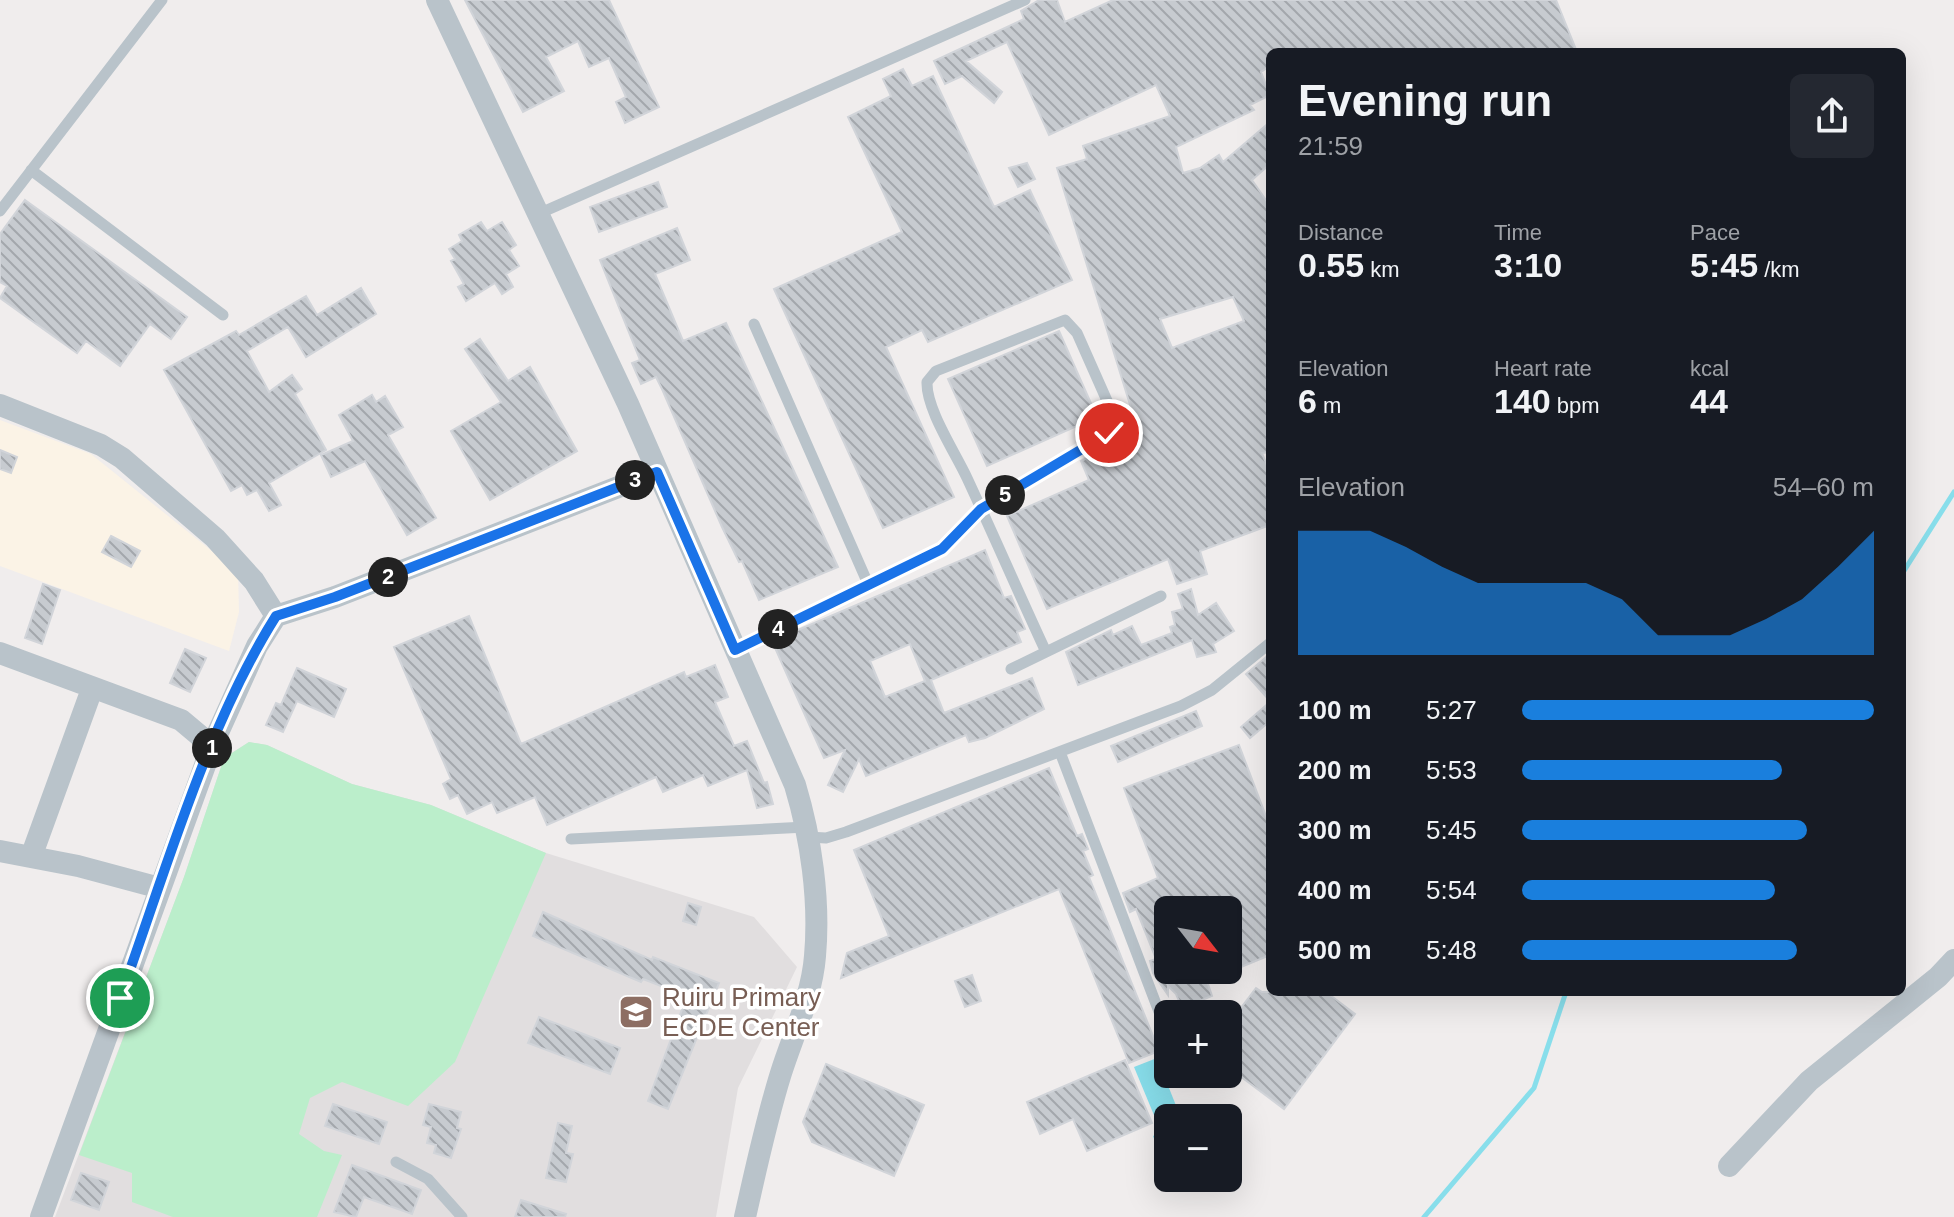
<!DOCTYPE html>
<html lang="en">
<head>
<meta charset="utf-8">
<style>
  body { margin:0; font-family:Helvetica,sans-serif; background:#242831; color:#f1f3f6; height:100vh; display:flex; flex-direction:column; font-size:30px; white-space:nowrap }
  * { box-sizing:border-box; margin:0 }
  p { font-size:26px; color:#9ea1a6 }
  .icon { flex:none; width:44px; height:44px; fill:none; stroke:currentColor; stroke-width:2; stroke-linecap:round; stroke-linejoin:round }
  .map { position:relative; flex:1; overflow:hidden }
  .side { position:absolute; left:1266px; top:48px; width:640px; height:948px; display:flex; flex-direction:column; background:#171b24; border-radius:12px; box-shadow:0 8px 32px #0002 }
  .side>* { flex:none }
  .needle { width:52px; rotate:121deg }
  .tools { position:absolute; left:1154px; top:896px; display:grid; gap:16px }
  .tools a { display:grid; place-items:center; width:88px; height:88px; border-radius:12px; background:#171b24; box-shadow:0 8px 32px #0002; font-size:40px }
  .pin { position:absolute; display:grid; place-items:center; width:68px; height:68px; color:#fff; margin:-34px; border:4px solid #fff; border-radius:50%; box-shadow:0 2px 8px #0007 }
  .km { position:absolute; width:40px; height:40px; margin:-20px; border-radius:50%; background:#222; color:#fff; font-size:22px; line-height:40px; text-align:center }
  .round { display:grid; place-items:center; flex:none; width:84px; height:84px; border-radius:12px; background:#242831 }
  .summary { display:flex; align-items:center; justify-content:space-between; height:136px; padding:0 32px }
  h1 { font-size:44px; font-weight:700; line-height:60px }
  .stats { display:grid; grid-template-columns:repeat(3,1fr); gap:12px; height:136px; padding:8px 32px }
  .stats div { display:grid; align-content:center }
  .stats b { font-size:34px; font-weight:700 }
  .stats small { font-size:22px; font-weight:400 }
  .stats p { font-size:22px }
  .chart { height:224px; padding:16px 32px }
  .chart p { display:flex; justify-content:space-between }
  .chart svg { width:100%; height:144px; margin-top:8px; fill:#1a7fdd; opacity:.7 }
  ul { padding:0 32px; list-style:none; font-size:26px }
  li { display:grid; grid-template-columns:128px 96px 1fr; align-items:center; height:60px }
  li i { height:20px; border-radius:10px; background:#1a7fdd }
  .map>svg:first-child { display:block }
</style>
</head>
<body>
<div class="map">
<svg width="1954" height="1217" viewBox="0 0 1954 1217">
  <defs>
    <pattern id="building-back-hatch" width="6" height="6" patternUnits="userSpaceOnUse" patternTransform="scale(2)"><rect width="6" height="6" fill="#c7cbd0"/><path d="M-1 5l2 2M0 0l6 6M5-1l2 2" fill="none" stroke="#a3a7ac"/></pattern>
  </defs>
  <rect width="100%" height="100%" fill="#f0eded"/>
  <!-- commercial -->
  <path fill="#fbf3e6" d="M0 420 91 454 238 572 239 612 229 651 0 566Z"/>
  <!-- education -->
  <path fill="#e1dedf" d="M249 742 267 745 352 784 431 805 546 853 754 917 797 967 738 1088 716 1217H55L184 877 224 758Z"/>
  <!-- pitch -->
  <path fill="#bbeecb" d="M249 742 267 745 352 784 431 805 546 853 455 1062 408 1106 342 1082 310 1098 299 1134 324 1151 342 1155 317 1217H173L132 1202V1173L79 1155 184 877 224 758Z"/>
  <!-- water -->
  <path fill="#88deeb" d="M1157 1058 1181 1118H1168V1160L1163 1162 1153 1136 1161 1132 1134 1067Z"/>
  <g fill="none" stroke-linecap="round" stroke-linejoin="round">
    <!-- stream -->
    <path stroke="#88deeb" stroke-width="5" d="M1902 574 1954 492
      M1424 1217 1534 1088 1566 992"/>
  </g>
  <!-- building -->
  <path fill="url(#building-back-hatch)" stroke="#d1d4d9" stroke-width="2" fill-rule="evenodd" d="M465 0H609L659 107 625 123 616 102 626 97 609 58 589 67 578 41 546 57 564 91 523 112Z
    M1039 0H1057L1065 22 1113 0H1556L1577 52H1270V66L1261 72 1270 95 1250 105 1254 110 1176 147 1183 173 1200 168 1219 155 1223 162 1270 122V164L1252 180 1270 206V452L1262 453 1270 473V525L1200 551 1207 574 1177 584 1168 559 1047 609 1007 516 1089 480 1081 461 1133 436 1128 423 1135 421 1057 168 1087 159 1083 146 1170 116 1156 85 1049 135 1007 42 966 61 1002 92 994 103 962 76 945 84 934 61 1024 19 1021 11ZM1233 297 1244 321 1172 348 1160 319Z
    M903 69 912 86 933 76 994 207 1030 190 1072 280 928 342 922 330 886 347 954 497 883 528 774 289 902 232 848 117 891 96 883 79Z
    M1027 163 1035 179 1018 187 1009 168Z
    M658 182 667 207 599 232 590 207Z
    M25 200 187 317 171 339 150 324 120 366 86 341 77 353 0 298 7 286 0 282V234Z
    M481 222 487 231 502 222 516 245 509 250 519 266 506 274 513 287 502 294 495 283 466 301 458 287 464 284 451 261 455 259 449 249 462 241 459 235Z
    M677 228 690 260 655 274 683 341 726 323 838 567 759 600 742 561 739 562 722 527 662 389 656 377 641 384 632 363 640 360 600 260Z
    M361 288 376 314 306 357 288 327 247 351 269 392 292 375 302 389 295 394 326 450 269 483 281 505 269 511 257 490 247 495 242 485 231 491 164 370 236 331 239 335 306 296 317 315Z
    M1059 331 1097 417 987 466 948 379Z
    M480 339 508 381 530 367 577 451 490 500 451 431 501 402 465 349Z
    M372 395 376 402 385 396 403 427 388 435 436 518 407 535 365 461 331 477 321 455 353 441 339 415Z
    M0 450 17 457 11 473 0 469Z
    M111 536 140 551 131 567 102 552Z
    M985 550 1004 598 1011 596 1025 629 1017 632 1021 642 931 680 944 713 1032 678 1044 709 985 738 969 742 966 735 866 776 859 759 843 792 828 785 845 750 824 758 772 641ZM910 644 925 681 885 697 870 661Z
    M43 584 60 590 42 644 25 638Z
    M1191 589 1198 615 1216 603 1234 631 1213 644 1216 652 1197 657 1192 640 1078 685 1066 652 1111 630 1113 635 1132 626 1141 645 1172 633 1170 627 1175 625 1172 612 1183 609 1178 594Z
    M469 616 521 744 684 672 686 677 715 665 728 697 715 702 734 746 747 741 764 783 767 782 773 804 757 808 747 770 708 786 703 775 663 792 656 777 547 825 535 797 497 813 492 802 467 814 458 795 450 799 443 784 451 779 394 647Z
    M185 649 206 658 190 692 170 683Z
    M1270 654V701L1246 674Z
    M297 668 346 689 334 717 297 701 283 732 266 725 276 703 281 705Z
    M1270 702V721L1250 738 1241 727Z
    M1196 711 1202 726 1118 762 1111 746Z
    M1239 745 1270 827V955L1207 981 1212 996 1182 1008 1176 994 1168 986V995L1153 973 1150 961 1156 959 1136 909 1130 912 1123 893 1158 878 1124 788ZM1228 903V970H1168V910H1211Z
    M1049 768 1077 836 1082 834 1088 849 1083 851 1093 875 1089 877 1159 1051 1129 1063 1059 889 841 978 847 953 889 936 854 850Z
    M688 903 701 907 696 925 683 921Z
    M543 912 652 960 653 957 719 983 668 1109 648 1101 687 996 643 979 641 982 533 936Z
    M972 975 981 1001 965 1007 955 981Z
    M1256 988 1262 992H1326L1355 1014 1284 1109 1228 1067V1025Z
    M539 1017 620 1048 610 1074 528 1043Z
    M1125 1060 1152 1123 1087 1151 1073 1119 1040 1134 1027 1102Z
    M826 1064 924 1105 894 1176 812 1142 803 1122Z
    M333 1104 387 1122 379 1144 325 1126Z
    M429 1104 461 1112 457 1128 461 1129 451 1158 434 1153 436 1145 427 1143 431 1127 423 1125Z
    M558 1123 572 1126 566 1153 573 1154 566 1182 546 1178Z
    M352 1165 421 1190 412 1214 364 1197 356 1217 334 1212Z
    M81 1173 109 1182 99 1210 71 1200Z
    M521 1200 566 1214 565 1217H515Z"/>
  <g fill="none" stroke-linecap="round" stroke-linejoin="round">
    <!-- lane -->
    <path stroke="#b9c3ca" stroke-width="11" d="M31 170 223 315
      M0 211 162 0
      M538 214 1025 0
      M754 324 869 586
      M735 650 942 549 981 509 1103 439 1113 426 1112 412 1077 333 1065 320 936 371 927 382C926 409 955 452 967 478 994 536 1019 594 1046 652
      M1011 669 1161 596
      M1060 752 1161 1017 1168 1027
      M808 837 826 838 846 832 1181 706 1212 690 1270 643
      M571 839 806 827
      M396 1162 428 1179 462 1217"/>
    <!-- street -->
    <path stroke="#b9c3ca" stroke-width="22" d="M437 0 628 404 795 785C811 838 820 900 815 956 812 996 793 1035 781 1073 766 1121 756 1169 745 1217
      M0 405 101 445 122 458 215 538 254 581 276 616 257 646 212 746 41 1217
      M276 616 335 597 657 472
      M0 653 181 720 212 746
      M0 851 78 866 160 888
      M31 857 92 689
      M1729 1166 1809 1081 1938 977 1954 960"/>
  </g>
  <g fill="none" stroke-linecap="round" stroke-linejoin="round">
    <!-- route casing -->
    <g stroke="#fff" stroke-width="16">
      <path id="route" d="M120 998C165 874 206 727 276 616L335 597 657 472 735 650 942 549 981 509 1109 433"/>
    </g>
    <!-- route -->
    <use href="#route" stroke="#1a73e8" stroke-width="10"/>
  </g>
  <!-- icons -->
  <defs>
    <g id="school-square" transform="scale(1.8)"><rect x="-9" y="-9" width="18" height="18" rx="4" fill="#8d6e63" stroke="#fff"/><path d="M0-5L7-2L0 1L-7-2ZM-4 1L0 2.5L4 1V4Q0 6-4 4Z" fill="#fff"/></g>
  </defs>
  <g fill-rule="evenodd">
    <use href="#school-square" x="636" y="1012"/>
  </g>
  <g text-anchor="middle" stroke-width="7" stroke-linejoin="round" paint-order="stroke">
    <!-- education labels -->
    <g font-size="26" fill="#785e54" stroke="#fff" text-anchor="start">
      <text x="662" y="1006">Ruiru Primary<tspan x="662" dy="30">ECDE Center</tspan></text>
    </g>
  </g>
</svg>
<div class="tools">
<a><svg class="needle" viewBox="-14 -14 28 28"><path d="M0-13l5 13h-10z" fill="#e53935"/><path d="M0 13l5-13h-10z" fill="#9ea1a6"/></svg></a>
<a>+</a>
<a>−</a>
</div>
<div class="pin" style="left:120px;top:998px;background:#1e9e55"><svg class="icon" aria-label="arrive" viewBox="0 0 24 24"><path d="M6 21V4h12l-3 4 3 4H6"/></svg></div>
<div class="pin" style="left:1109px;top:433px;background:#d93025"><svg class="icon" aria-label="check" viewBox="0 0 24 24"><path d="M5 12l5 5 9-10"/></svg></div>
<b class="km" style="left:212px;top:748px">1</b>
<b class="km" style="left:388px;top:577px">2</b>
<b class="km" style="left:635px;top:480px">3</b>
<b class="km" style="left:778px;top:629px">4</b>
<b class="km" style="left:1005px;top:495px">5</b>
<section class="side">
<div class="summary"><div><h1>Evening run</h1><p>21:59</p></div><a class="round"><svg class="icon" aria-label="share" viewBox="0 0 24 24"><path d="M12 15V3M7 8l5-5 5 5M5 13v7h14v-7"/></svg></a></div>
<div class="stats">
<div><p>Distance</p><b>0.55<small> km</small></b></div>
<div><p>Time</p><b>3:10</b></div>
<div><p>Pace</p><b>5:45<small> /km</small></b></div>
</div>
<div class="stats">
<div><p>Elevation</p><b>6<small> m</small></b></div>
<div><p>Heart rate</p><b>140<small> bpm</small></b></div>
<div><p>kcal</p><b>44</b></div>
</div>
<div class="chart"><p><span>Elevation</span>54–60 m</p>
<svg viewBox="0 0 160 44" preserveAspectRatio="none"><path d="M0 44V6L10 6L20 6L30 11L40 17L50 22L60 22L70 22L80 22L90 27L100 38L110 38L120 38L130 33L140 27L150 17L160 6V44z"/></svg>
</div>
<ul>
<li><b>100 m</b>5:27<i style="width:100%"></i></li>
<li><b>200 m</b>5:53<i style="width:74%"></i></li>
<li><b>300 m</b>5:45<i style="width:81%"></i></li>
<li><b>400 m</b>5:54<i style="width:72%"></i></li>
<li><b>500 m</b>5:48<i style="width:78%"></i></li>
</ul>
</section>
</div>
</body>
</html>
